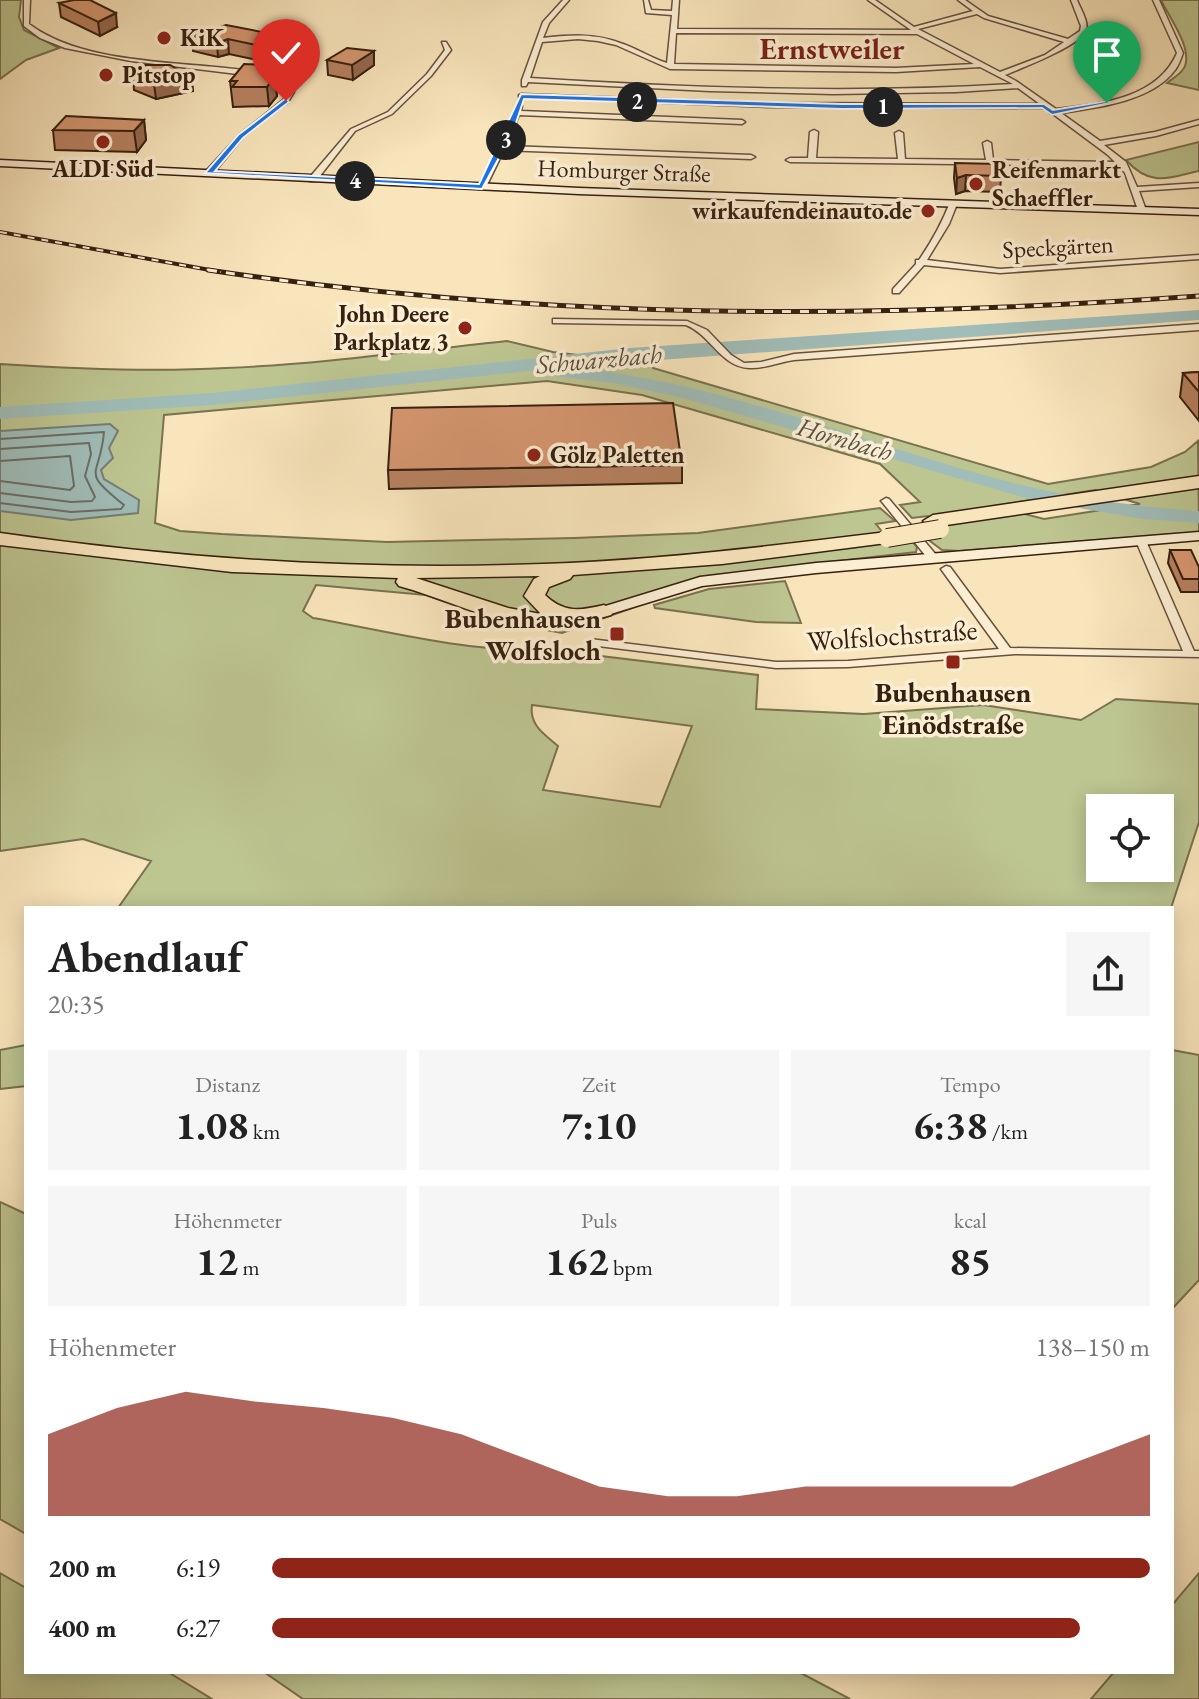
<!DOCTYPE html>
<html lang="de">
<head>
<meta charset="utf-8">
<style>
  body { margin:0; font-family:"EB Garamond",serif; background:#f6f6f6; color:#222; height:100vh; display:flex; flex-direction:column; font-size:30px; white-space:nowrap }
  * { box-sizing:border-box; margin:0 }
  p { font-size:26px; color:#767676 }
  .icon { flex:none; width:44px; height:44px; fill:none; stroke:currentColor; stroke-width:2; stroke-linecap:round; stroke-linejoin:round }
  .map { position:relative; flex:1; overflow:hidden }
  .drawer { position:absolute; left:24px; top:906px; width:1150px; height:768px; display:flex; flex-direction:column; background:#fff; border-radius:0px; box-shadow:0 4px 20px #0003 }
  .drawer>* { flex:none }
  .fabs { position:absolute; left:1086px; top:794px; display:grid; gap:16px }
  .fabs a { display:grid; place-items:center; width:88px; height:88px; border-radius:0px; background:#fff; box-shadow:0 4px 20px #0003; font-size:40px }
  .pin { position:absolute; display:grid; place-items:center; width:68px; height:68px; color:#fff; margin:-82px -34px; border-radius:50% 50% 50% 0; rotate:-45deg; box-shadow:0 0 8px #0007 }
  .pin .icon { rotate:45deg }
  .km { position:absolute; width:40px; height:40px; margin:-20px; border-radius:50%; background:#222; color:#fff; font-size:22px; line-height:40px; text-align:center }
  .round { display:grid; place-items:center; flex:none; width:84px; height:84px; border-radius:0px; background:#f6f6f6 }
  .head { display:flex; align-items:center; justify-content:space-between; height:136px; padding:0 24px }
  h1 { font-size:44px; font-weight:700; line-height:60px }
  .figures { display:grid; grid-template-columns:repeat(3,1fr); gap:12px; height:136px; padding:8px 24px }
  .figures div { display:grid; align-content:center; border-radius:0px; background:#f6f6f6; text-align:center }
  .figures b { font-size:40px; font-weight:700 }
  .figures small { font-size:22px; font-weight:400 }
  .figures p { font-size:22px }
  .chart { height:224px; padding:16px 24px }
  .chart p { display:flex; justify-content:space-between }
  .chart svg { width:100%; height:144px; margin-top:8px; fill:#8f2418; opacity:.7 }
  ul { padding:0 24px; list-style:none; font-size:26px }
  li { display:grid; grid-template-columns:128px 96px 1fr; align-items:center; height:60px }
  li i { height:20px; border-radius:10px; background:#8f2418 }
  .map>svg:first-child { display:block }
</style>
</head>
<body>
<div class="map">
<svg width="1199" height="1699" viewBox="0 0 1199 1699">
  <rect width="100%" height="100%" fill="#f9e5bc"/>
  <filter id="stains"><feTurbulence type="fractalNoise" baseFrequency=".0025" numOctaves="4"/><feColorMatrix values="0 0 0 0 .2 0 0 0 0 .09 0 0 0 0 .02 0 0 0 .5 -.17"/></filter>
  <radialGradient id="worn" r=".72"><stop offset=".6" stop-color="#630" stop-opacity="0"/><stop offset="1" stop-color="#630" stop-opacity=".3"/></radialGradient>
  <!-- green -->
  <path fill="#bdc591" stroke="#7a7250" stroke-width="2" fill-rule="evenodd" d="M0 0H21L19 17 24 30 59 48 26 60 0 79Z
    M1161 0H1199V90L1167 83C1173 78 1182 74 1185 66 1192 47 1169 17 1161 0Z
    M1199 142V171C1168 178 1150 187 1126 160Z
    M507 341 553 352 654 364 653 368 1048 484 1151 467 1185 452 1198 441 1199 532 960 551 942 550 926 538 944 534 928 516 912 518 900 505 920 502 880 464 642 395 547 381 164 415 155 523 180 531 222 534 387 542 574 538 698 533 880 508 895 521 876 524 891 543 911 540 917 547 916 552 707 576 698 579 703 586 674 593 562 633 499 621 426 595 316 585 303 611 313 618C395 632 485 658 569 647L576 653 758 675 756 709 864 714 983 705 1081 720 1116 699 1199 704V822L1171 908H118L151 861 83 839 0 851V364C75 369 151 372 226 368 320 364 413 351 507 341ZM1095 490 1140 504 1044 519 994 506ZM532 705 692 726 660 807 543 790 558 746C544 734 529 725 532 705ZM1100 808H1160V868H1100Z
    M785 581 801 623 756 622 655 608 654 605 709 589Z
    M26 1045V1086L0 1089V1050Z
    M1172 1050 1199 1055V1280L1172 1309Z
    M0 1202 26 1214V1534L0 1519Z
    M0 1573 26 1588V1672H168L212 1699H0Z
    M1199 1573V1699H1091L1114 1672H1172V1605Z
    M264 1672H799L850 1699H303Z"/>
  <!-- water -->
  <path fill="#a0bdb9" stroke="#767e75" stroke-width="2" d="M110 424 118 431 109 448 113 458 101 470 104 479 139 500 138 513 71 520 0 511V431Z"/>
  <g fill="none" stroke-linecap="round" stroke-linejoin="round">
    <!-- shore -->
    <path stroke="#6b6e64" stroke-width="2" d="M0 439 104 432C100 479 79 469 124 505L121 509 71 512 0 503
      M0 449 89 443 91 454 85 476 95 497 92 501 71 502 0 493
      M0 461 70 456 74 486 70 490 0 481"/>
    <!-- river -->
    <path fill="#a0bdb9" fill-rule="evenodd" d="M1199 310V320L565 367C708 379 845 436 983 475 1054 495 1125 506 1199 511V523L1143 519 1033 500 683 398 613 383 554 376 552 372 556 368 213 405 0 419V407L213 393 630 348Z"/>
    <!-- street casing -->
    <g stroke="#67513b" stroke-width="3">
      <path id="street" d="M24 0H30L29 24C88 68 191 60 263 73 276 76 287 80 294 92L288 102 243 137 212 175H206V171L239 135 283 100 288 92 277 82 263 77 131 61 65 48 40 38 24 26Z
        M563 0H569L549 23 543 38C569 35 595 33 620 43 636 48 651 58 667 63L672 15 646 13 644 0H648L651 10 672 11 673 0H679L677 29 911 30 868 0H875L914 27 973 11 958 0H965L988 16 1068 39 1080 31 1081 26 1071 0H1077C1080 8 1089 22 1086 30 1082 45 1022 68 1005 75L1016 81 1056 109C1100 104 1157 99 1177 53L1153 0H1159L1183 53C1181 58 1179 65 1175 70 1153 101 1096 108 1061 113L1100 141 1155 132 1199 120V124L1156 136 1104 145 1126 162 1137 187 1199 183V187L1139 191 1146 210 1142 212 1138 210 1125 173 1119 166 790 162 786 160 790 158H808L810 132 814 130 818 132 816 158 898 159 895 133 899 131 903 133 905 159 986 160 983 143 987 141 991 143 993 160 1115 162 1108 155 1053 114 1050 113 1045 108 768 107 519 97V95L521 94 768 103 1040 104 1018 88 956 92 833 94 710 91 528 82 526 86H522V80L543 22ZM977 14 984 18 1064 42 1045 55 1000 72 918 29ZM676 33 917 34 974 64 896 68 674 64ZM578 39 598 41 616 45 670 69 896 72 980 67 1013 84C851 94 691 88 530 78L542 42Z
        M442 42H446L451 50 431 76 392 114 355 131 316 181H310V177L351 129 388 112 427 74 445 50Z
        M517 105 522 106 521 111 742 120 745 122 742 124 519 115 506 146 751 155 755 157 751 159 504 150 486 187 479 189 478 187 506 132Z
        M950 202 957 204 949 224 927 260 1000 269 1199 255V259L1000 273 924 265 899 293H893V289L916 264V260H919C932 241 942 223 950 202Z
        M553 319 687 321 707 330 731 355 744 363 761 362 794 354 1199 324V330L794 360C779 362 764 369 749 368 721 367 711 335 686 325L556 323H553Z
        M886 498 889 499 937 556V560H929L883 503 881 501Z
        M1141 538 1146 541 1194 651H1199V657L1015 654 848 667 776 668 590 645 585 642 590 639 776 662 848 661 999 649 941 569 946 566 950 567 1010 648 1183 651 1136 541Z"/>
    </g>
    <!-- secondary casing -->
    <g stroke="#362010" stroke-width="3">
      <path id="secondary" d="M0 160 579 188 1199 209V215L579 194 0 166Z
        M1199 532V540L816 573 702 586 604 616 596 611 599 608 700 577 816 563Z"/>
    </g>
    <!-- highway casing -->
    <g stroke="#362010" stroke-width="3">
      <path id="highway" d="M1199 476V488L933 527 923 521 933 515Z
        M887 532 894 534 897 538 894 542 722 564 573 575 570 579 549 587 545 595C564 613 579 611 604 605L614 611 611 615C589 621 567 628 543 626 493 624 447 599 399 586L396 582 398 578 232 572 0 545V533C180 559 361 571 543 564 659 560 773 546 887 532ZM540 576 534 579 524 596 541 614 508 608 416 578Z"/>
    </g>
    <!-- street -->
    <use href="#street" fill="#fbeed3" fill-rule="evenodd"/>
    <!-- secondary -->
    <use href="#secondary" fill="#fbeed3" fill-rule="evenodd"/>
    <!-- highway -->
    <use href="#highway" fill="#f9e5bc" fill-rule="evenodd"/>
    <!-- rail-far1 casing -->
    <g stroke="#362010" stroke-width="4">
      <path id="rail-far1" d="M0 232 221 272"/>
    </g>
    <!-- rail casing -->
    <g stroke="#362010" stroke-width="5">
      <path id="rail" d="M208 270C541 320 863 320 1199 296"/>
    </g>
    <!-- rail-far1 -->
    <use href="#rail-far1" stroke="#fbeed3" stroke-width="2" stroke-dasharray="7" stroke-linecap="butt"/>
    <!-- rail -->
    <use href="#rail" stroke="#fbeed3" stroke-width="3" stroke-dasharray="9" stroke-linecap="butt"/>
    <!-- highway-bridge casing -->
    <g stroke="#362010" stroke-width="20" stroke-linecap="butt">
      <path id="highway-bridge" d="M887 538 940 529"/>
    </g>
    <!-- highway-bridge -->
    <use href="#highway-bridge" stroke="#f9e5bc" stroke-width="18"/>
  </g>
  <!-- wall -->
  <path fill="#b78160" stroke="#362010" stroke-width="2" d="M59 3 117 27 100 36 61 17Z
    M192 36 298 39 299 53 276 64 229 54 218 57 193 51Z
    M374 51V65L353 80 328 75 327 60Z
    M273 70 277 96 269 106 233 107 230 81Z
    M133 76 191 77 193 91 156 99 134 90Z
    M144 120 146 140 137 152 55 150 53 130Z
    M955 163 1001 176 1000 192 965 191 956 194 954 178Z
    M1199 372V421L1180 397 1183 373Z
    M682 465V483L389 489 388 470Z
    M1170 550 1199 567V592H1181L1168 563Z"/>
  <!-- shaded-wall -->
  <path fill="#95694e" stroke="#362010" stroke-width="2" d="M116 13 117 27 100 36 98 22Z
    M228 39 229 54 218 57 217 43Z
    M298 39 299 53 276 64 275 49Z
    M374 51V65L353 80 352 65Z
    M271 65 274 78 275 76 277 96 269 106 267 87V70Z
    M191 77 193 91 156 99 154 84Z
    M144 120 146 140 137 152 134 131Z
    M966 175 965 191 956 194 957 178Z"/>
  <!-- building -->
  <path fill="#d59670" stroke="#362010" stroke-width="2" d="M74 0H90L116 13 98 22 59 3Z
    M226 25 298 39 275 49 228 39 217 43 192 36Z
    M347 48 374 51 352 65 327 60Z
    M244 64 271 65 267 70H273L269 76H275L267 87H232L237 81H230Z
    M145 65H170L191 77 154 84 133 76Z
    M66 116 144 120 134 131 53 130Z
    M955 163 999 164 1001 176 966 175 957 178Z
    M1199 372V392L1183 373Z
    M673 403 682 465 388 470 392 408Z
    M1170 550H1191L1199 567V579H1183Z"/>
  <!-- route -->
  <path fill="#1a73e8" stroke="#fff" stroke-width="2" d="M521 94 842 104H1044L1053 110 1107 101 1110 103 1052 115 1042 108 842 109 524 99 513 132 482 189 205 173 238 135 286 98 289 102 243 138 215 171 479 184Z"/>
  <!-- markers -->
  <g fill="#8f2418" stroke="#fbeed3" stroke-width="3">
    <circle cx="164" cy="38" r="8"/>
    <circle cx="106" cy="75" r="8"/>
    <circle cx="103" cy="142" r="8"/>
    <circle cx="976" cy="184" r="8"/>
    <circle cx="928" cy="211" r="8"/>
    <circle cx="465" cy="328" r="8"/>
    <circle cx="534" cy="455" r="8"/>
    <rect x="609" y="626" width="16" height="16" rx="4"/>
    <rect x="945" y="654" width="16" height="16" rx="4"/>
  </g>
  <g text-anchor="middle" stroke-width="7" stroke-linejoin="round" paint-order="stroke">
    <!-- far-poi labels -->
    <g font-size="24" font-weight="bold" fill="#362010" stroke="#fbeed3" text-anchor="start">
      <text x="180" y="46">KiK</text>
      <text x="122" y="83">Pitstop</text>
      <text x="103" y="177" text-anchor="middle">ALDI Süd</text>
      <text x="992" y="178">Reifenmarkt<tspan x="992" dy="28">Schaeffler</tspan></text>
      <text x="912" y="219" text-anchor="end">wirkaufendeinauto.de</text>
      <text x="449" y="322" text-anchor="end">John Deere<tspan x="449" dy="28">Parkplatz 3</tspan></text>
      <text x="550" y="463">Gölz Paletten</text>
    </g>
    <!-- far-street labels -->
    <g font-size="24" fill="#362010" stroke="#fbeed3">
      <text transform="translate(624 171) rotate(2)" y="8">Homburger Straße</text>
      <text transform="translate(1058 247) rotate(-3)" y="8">Speckgärten</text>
    </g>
    <!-- far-water labels -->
    <g font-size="26" font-style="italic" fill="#564f43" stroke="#fbeed3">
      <text transform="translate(599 359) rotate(-5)" y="9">Schwarzbach</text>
      <text transform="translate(845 439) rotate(16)" y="9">Hornbach</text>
    </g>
    <!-- poi labels -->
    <g font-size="28" font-weight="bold" fill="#362010" stroke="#fbeed3" text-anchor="end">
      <text x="601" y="628">Bubenhausen<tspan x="601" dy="32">Wolfsloch</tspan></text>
      <text x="953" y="702" text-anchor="middle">Bubenhausen<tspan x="953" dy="32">Einödstraße</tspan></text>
    </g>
    <!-- street labels -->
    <g font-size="28" fill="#362010" stroke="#fbeed3">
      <text transform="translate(892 635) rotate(-4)" y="10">Wolfslochstraße</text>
    </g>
    <!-- far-district labels -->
    <g font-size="30" font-weight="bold" fill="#7a1f14" stroke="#fbeed3">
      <text x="832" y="59">Ernstweiler</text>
    </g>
  </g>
  <rect width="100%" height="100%" filter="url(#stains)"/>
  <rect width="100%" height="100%" fill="url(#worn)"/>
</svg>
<div class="fabs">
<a><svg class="icon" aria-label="locate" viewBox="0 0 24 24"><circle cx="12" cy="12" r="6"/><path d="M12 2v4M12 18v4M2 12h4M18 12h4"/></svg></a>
</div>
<div class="pin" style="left:1107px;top:103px;background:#1e9e55"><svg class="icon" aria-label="arrive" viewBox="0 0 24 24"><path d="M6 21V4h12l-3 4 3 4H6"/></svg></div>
<div class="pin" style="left:286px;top:101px;background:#d93025"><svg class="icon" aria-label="check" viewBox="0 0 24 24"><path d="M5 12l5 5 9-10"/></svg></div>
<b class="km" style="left:883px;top:107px">1</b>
<b class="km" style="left:637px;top:102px">2</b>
<b class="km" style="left:506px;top:140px">3</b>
<b class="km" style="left:355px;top:181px">4</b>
<section class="drawer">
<div class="head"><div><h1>Abendlauf</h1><p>20:35</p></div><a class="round"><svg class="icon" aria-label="share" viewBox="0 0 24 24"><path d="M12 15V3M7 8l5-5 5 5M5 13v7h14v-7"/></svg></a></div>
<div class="figures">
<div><p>Distanz</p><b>1.08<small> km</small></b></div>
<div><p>Zeit</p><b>7:10</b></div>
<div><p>Tempo</p><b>6:38<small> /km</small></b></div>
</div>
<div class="figures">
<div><p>Höhenmeter</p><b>12<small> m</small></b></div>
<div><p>Puls</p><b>162<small> bpm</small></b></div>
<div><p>kcal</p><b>85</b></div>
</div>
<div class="chart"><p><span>Höhenmeter</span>138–150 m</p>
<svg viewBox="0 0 160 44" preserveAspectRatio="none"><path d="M0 44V19L10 11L20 6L30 9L40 11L50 14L60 19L70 27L80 35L90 38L100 38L110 35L120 35L130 35L140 35L150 27L160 19V44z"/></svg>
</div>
<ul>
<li><b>200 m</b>6:19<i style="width:100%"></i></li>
<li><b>400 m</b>6:27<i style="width:92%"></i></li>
</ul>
</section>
</div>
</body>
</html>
